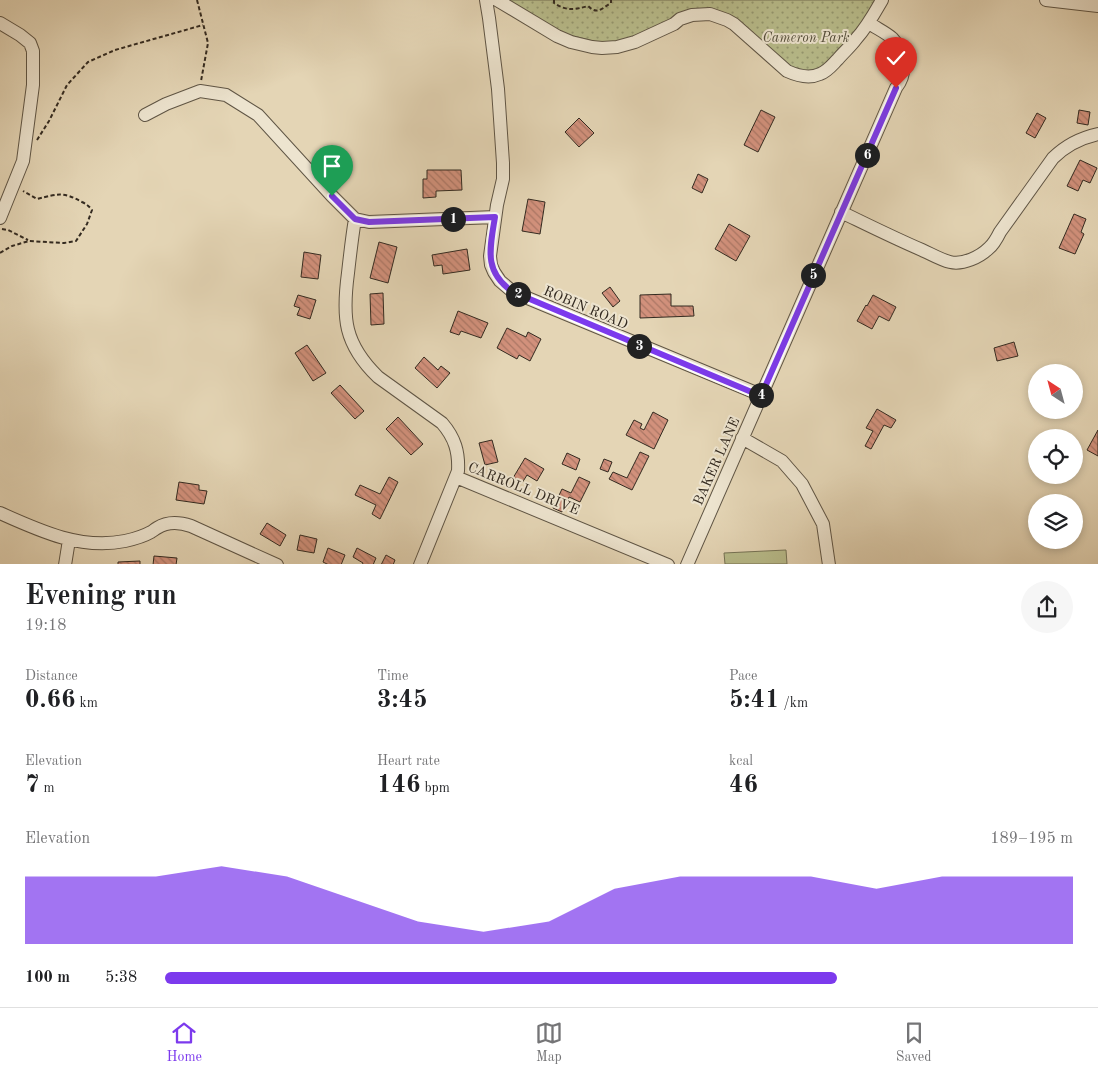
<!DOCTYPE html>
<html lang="en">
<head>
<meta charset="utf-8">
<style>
  body { margin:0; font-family:"Old Standard TT",serif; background:#f6f6f6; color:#202124; height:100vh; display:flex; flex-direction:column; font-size:19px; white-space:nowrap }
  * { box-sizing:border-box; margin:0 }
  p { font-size:16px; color:#757577 }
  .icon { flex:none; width:28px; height:28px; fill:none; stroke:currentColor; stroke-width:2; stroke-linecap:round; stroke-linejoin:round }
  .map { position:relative; height:564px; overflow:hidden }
  .panel { display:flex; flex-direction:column; background:#fff; flex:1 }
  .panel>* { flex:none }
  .needle { width:32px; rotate:324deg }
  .fabs { position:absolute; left:1028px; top:364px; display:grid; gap:10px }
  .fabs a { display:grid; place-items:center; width:55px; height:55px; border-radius:50%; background:#fff; box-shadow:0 2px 8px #0003; font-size:25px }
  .pin { position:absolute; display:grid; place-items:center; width:42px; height:42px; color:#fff; margin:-51px -21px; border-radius:50% 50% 50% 0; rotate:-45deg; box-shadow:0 0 5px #0007 }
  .pin .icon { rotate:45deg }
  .km { position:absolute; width:25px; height:25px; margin:-12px; border-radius:50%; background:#222; color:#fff; font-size:14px; line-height:25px; text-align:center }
  .round { display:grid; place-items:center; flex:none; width:52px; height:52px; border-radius:26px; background:#f6f6f6 }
  .headline { display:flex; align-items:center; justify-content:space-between; height:85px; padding:0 25px }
  h1 { font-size:28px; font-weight:700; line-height:38px }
  .stats { display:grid; grid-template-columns:repeat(3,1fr); gap:8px; height:85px; padding:5px 25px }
  .stats div { display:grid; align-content:center }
  .stats b { font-size:25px; font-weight:700 }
  .stats small { font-size:14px; font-weight:400 }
  .stats p { font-size:14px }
  .chart { height:140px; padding:10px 25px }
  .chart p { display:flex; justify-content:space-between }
  .chart svg { width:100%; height:90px; margin-top:5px; fill:#7c3aed; opacity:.7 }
  ul { padding:0 25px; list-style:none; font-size:16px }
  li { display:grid; grid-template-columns:80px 60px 1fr; align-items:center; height:38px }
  li i { height:12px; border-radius:6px; background:#7c3aed }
  .menu { display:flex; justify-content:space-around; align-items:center; height:70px; border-top:1px solid #e0e0e0; background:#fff; font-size:14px; color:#757577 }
  .menu a { display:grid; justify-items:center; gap:2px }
  .menu .active { color:#7c3aed }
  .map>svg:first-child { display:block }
</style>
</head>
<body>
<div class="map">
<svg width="1098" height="565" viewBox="0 0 1098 565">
  <defs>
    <pattern id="park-dots" width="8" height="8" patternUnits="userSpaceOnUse" patternTransform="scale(1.25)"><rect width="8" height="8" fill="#b8bc8b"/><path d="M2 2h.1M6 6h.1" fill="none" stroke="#969971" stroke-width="1.8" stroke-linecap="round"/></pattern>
    <pattern id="building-back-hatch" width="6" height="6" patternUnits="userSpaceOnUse" patternTransform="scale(1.25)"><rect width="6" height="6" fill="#d2917c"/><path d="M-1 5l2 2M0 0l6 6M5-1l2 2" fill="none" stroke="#ab7765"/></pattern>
  </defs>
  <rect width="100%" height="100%" fill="#e4d5b5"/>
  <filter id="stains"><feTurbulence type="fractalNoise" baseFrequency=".004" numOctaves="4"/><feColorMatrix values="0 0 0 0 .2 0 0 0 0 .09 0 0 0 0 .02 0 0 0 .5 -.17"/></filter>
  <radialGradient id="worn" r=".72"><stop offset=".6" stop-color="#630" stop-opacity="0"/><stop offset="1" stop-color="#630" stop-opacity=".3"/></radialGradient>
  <!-- grass -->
  <path fill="#b8bc8b" stroke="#767356" d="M786 550 787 564H725L724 553Z"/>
  <!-- park -->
  <path fill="url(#park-dots)" stroke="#767356" d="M497 0H882L820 75 787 71 711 14 617 47 546 29Z"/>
  <!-- building -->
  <path fill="url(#building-back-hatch)" stroke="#332a20" d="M761 110 775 117 758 152 744 145Z
    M1079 110 1090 112 1088 125 1077 123Z
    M1037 113 1046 118 1035 138 1026 133Z
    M579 118 594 133 579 147 565 132Z
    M1080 160 1097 168 1090 183 1083 180 1078 191 1067 186Z
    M427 170H461L462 190 436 191V197L423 198V179H427Z
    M698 174 708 179 702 193 692 188Z
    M528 199 545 202 540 234 522 231Z
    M1074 214 1086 219 1081 232 1084 234 1075 254 1059 248Z
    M729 224 750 236 736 261 715 249Z
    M379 242 397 247 388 283 370 278Z
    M467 249 470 270 443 274 442 265 434 266 432 255Z
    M304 252 321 255 318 279 301 277Z
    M610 287 620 301 613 307 602 293Z
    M383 293 384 324 371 325 370 294Z
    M671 294V306H693L694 316 640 318V295Z
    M298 295 316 300 310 319 297 315 300 308 294 306Z
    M873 295 896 307 889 321 879 316 872 329 857 321 866 305 867 306Z
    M458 311 488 323 481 338 461 331 459 335 450 332Z
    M507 328 526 337 528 332 541 339 530 361 519 355 517 359 497 348Z
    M1014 342 1018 356 997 361 994 348Z
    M307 345 326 373 313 381 295 353Z
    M424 357 438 370 441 366 450 373 437 388 415 368Z
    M340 385 364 411 355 419 331 393Z
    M877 409 896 420 891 428 884 425 871 449 865 446 873 431 866 428Z
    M653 412 668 420 654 449 626 435 634 420 642 424 640 428 644 430Z
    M398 417 423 444 411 455 386 429Z
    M1098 430V456L1087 450Z
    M492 440 498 462 485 465 479 443Z
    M640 452 649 456 632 490 609 479 613 472 627 478Z
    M567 453 580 459 576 470 562 464Z
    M525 458 544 469 537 481 527 475 522 483 513 478Z
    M604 459 612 462 608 472 600 469Z
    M389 477 398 482 380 519 372 514 376 505 355 495 360 485 380 494Z
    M579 477 590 482 580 502 569 497 562 512 553 508 562 489 571 493Z
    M179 482 199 485V490L207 491 204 504 176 500Z
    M267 523 286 535 280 546 260 534Z
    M300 535 317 539 314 553 297 550Z
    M328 548 345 555 341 565H329L323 562Z
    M357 548 376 558 373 565H362L363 563 353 557Z
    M386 555 395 560 393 565H381Z
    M154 556 177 558 176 565H153Z
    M140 561V565H118V562Z"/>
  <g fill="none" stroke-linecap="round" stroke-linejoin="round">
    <!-- minor casing -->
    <g stroke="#5f5545" stroke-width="14">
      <path id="minor" d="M486 0 489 18 498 89 503 163V179L497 205 490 256 491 265 494 272 500 281 513 292 761 395
        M497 0 557 36 571 42 592 47 602 48 617 47 635 42 674 24 680 19 692 15 710 14 727 20 734 24 787 71C798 76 809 79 820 74 828 71 832 65 838 59 844 52 851 46 856 39 867 27 874 14 882 0
        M1046 0 1098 6
        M0 23 20 35 30 43 33 51V85L23 161 0 218
        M145 115 166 104 200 91 226 95 258 115 332 196 355 219 369 222 495 217
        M841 212C868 225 894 238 922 250 931 254 941 260 950 262 963 265 980 257 989 248 994 244 997 238 1000 232L1053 158C1066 145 1080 138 1098 134
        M355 219C352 237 350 255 348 273 342 318 344 344 378 377L442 423C455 438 459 452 458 471L420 565
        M742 438 782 461 802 484 823 524 829 565
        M456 477 668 565
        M0 513C40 531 81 550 125 541 134 539 144 536 151 532 153 531 155 529 157 528 168 521 179 522 191 526L277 565
        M65 565 69 540
        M687 565 896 88C908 73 905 51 892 38 885 32 876 28 869 23"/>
    </g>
    <!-- path -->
    <path stroke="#332a20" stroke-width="2" stroke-dasharray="4 2.5" stroke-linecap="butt" d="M197 0 208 43 201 81
      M554 0V3C566 11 574 10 588 6 597 15 601 9 611 3V0
      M37 140 49 121 67 85 88 62 115 50 203 25
      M2 229 8 230 28 240
      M0 253 12 246 29 241 64 243 76 241 87 224 92 210C89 206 86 204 82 202 62 191 58 194 37 199L23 191"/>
    <!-- minor -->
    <use href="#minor" stroke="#ede4cf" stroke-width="12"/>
  </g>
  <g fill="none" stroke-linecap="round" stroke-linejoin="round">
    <!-- route casing -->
    <g stroke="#fff" stroke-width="10">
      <path id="route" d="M332 196 355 219 369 222 495 217C490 248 483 272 513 292L761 396 896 88"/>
    </g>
    <!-- route -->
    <use href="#route" stroke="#7c3aed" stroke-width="6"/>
  </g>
  <g text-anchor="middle" stroke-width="4" stroke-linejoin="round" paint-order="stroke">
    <!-- park labels -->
    <g font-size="14" font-style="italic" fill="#544e3b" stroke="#ede4cf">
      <text x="806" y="42">Cameron Park</text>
    </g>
    <!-- street labels -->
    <g font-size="14" fill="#332a20" stroke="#ede4cf">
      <text transform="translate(586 307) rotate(23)" y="5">ROBIN ROAD</text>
      <text transform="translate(716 461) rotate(-66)" y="5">BAKER LANE</text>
      <text transform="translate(524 488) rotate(22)" y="5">CARROLL DRIVE</text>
    </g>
  </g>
  <rect width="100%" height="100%" filter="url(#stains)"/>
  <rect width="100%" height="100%" fill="url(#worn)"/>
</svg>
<div class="fabs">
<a><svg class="needle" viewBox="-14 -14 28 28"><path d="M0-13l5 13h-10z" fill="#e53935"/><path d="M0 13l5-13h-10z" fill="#757577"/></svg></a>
<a><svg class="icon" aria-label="locate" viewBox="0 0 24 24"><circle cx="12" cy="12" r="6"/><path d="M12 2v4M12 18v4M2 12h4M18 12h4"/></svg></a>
<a><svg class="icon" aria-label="layers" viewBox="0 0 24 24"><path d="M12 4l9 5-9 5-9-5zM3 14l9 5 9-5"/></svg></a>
</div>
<div class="pin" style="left:332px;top:196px;background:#1e9e55"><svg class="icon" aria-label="arrive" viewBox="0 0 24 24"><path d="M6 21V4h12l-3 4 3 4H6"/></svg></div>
<div class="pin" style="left:896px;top:88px;background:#d93025"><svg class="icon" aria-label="check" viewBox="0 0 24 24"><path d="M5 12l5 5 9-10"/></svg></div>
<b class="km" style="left:453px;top:219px">1</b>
<b class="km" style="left:518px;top:294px">2</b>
<b class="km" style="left:639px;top:346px">3</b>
<b class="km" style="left:761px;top:395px">4</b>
<b class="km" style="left:813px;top:275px">5</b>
<b class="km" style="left:867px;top:155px">6</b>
</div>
<section class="panel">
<div class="headline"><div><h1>Evening run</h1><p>19:18</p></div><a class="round"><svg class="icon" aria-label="share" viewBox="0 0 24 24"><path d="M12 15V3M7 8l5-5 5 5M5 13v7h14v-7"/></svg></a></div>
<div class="stats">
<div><p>Distance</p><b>0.66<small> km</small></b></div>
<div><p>Time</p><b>3:45</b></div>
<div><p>Pace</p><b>5:41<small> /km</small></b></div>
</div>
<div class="stats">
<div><p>Elevation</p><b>7<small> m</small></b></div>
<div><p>Heart rate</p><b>146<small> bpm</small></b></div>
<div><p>kcal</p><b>46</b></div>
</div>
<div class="chart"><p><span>Elevation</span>189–195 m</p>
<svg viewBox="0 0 160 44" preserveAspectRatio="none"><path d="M0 44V11L10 11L20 11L30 6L40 11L50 22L60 33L70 38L80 33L90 17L100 11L110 11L120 11L130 17L140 11L150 11L160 11V44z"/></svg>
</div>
<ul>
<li><b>100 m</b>5:38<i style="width:74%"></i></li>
</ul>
</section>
<nav class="menu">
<a class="active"><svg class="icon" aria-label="home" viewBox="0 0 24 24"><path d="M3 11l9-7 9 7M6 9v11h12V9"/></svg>Home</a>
<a><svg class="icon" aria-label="map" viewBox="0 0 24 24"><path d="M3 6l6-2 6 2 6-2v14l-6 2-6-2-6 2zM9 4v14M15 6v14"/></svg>Map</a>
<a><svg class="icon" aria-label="saved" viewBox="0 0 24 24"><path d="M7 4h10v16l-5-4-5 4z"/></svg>Saved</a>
</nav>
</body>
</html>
